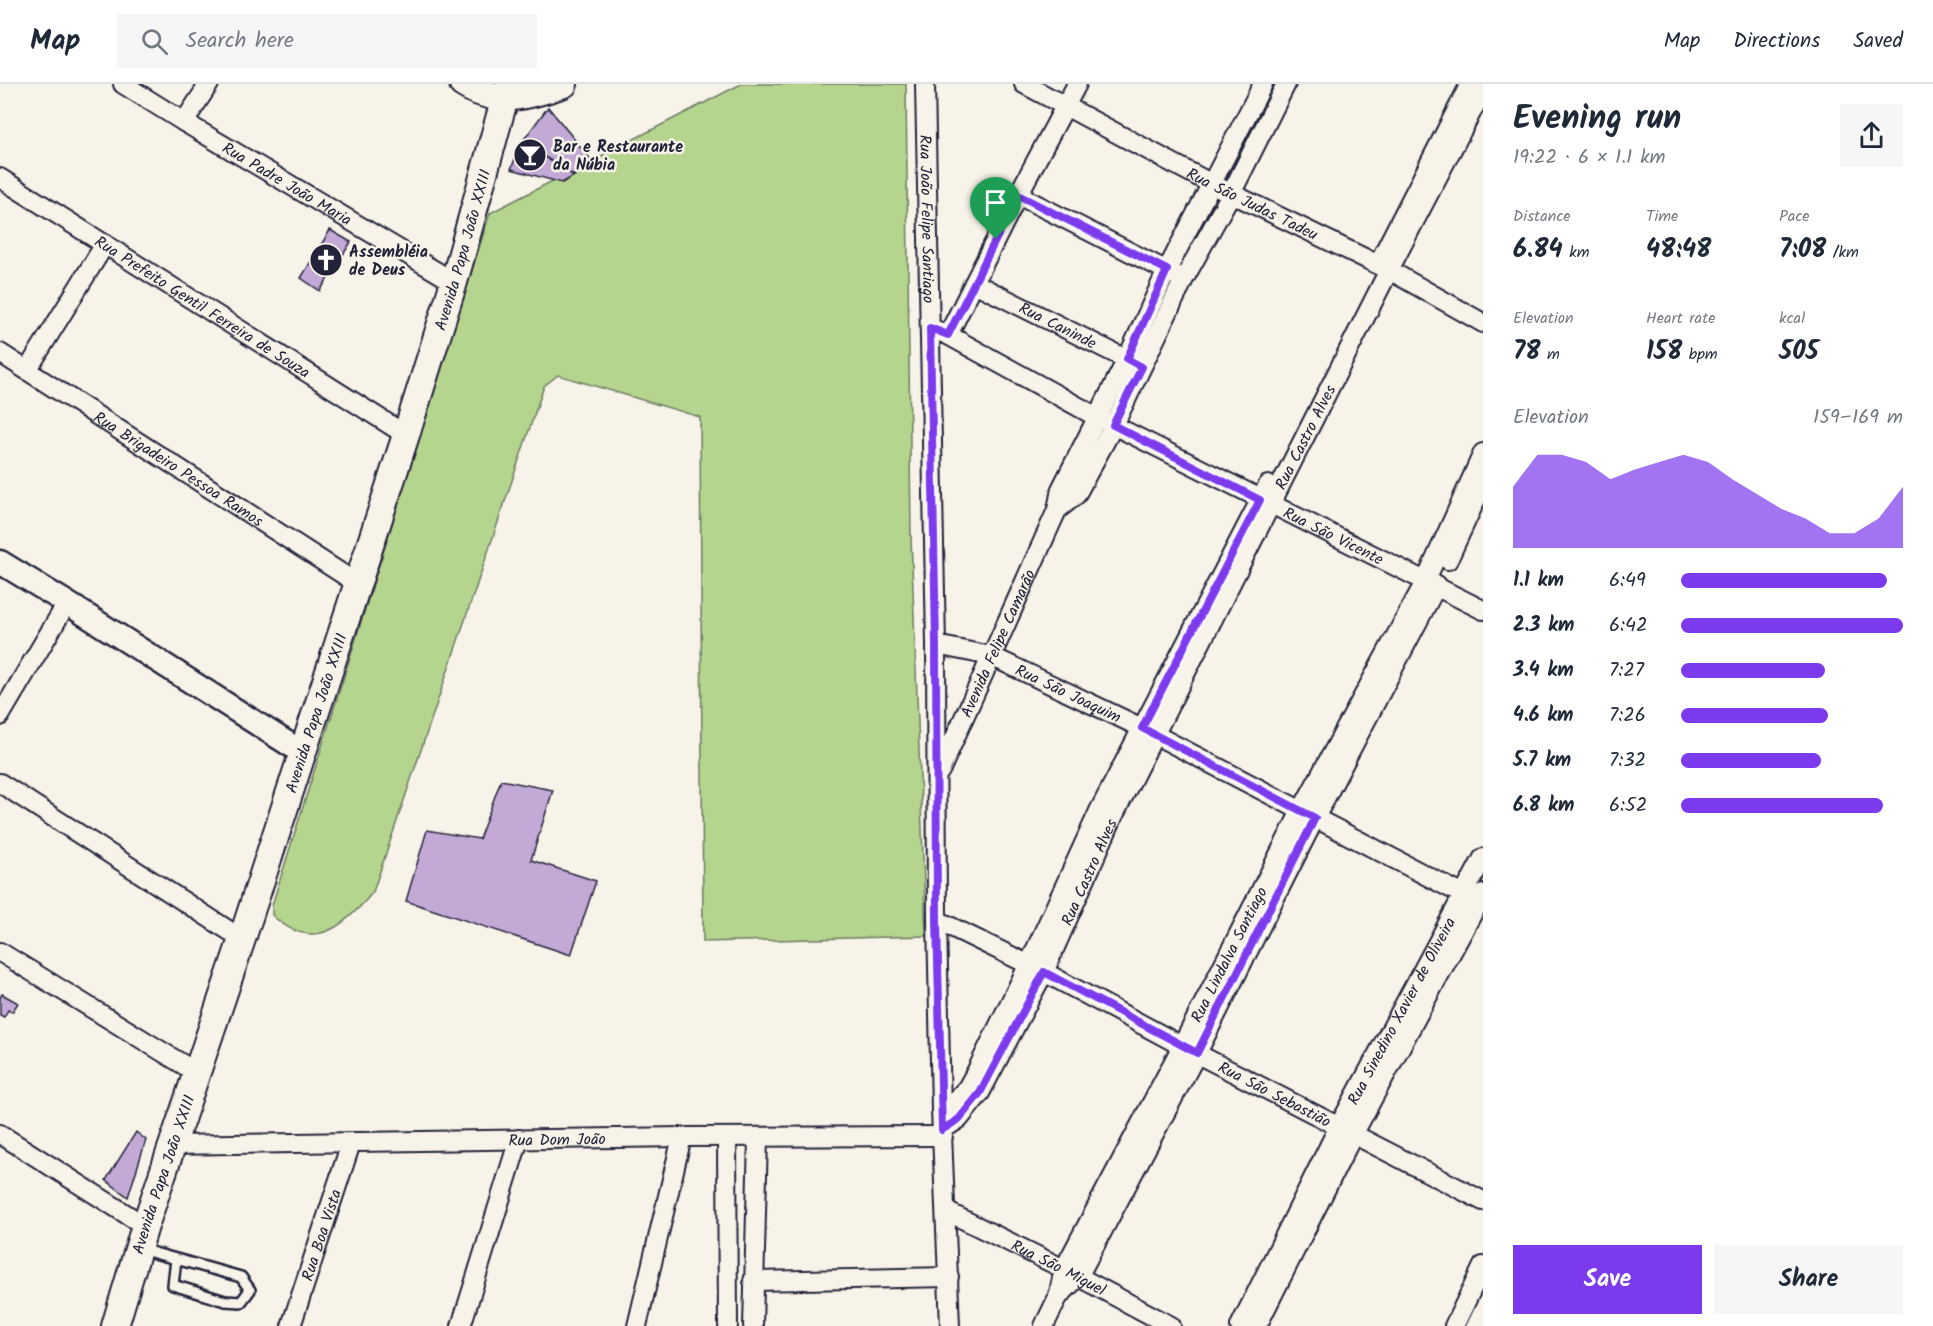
<!DOCTYPE html>
<html lang="en">
<head>
<meta charset="utf-8">
<style>
  body { margin:0; font-family:Kalam,sans-serif; background:#f6f6f7; color:#1f2937; height:100vh; display:flex; flex-direction:column; font-size:22px; white-space:nowrap }
  * { box-sizing:border-box; margin:0 }
  p { font-size:20px; color:#747a83 }
  .icon { flex:none; width:33px; height:33px; fill:none; stroke:currentColor; stroke-width:2; stroke-linecap:round; stroke-linejoin:round }
  .map { position:relative; flex:1; overflow:hidden }
  .side { display:flex; flex-direction:column; background:#fff; width:450px }
  .side>* { flex:none }
  .pin { position:absolute; display:grid; place-items:center; width:51px; height:51px; color:#fff; margin:-62px -26px; border-radius:50% 50% 50% 0; rotate:-45deg; box-shadow:0 0 6px #0007 }
  .pin .icon { rotate:45deg }
  .round { display:grid; place-items:center; flex:none; width:63px; height:63px; border-radius:0px; background:#f6f6f7 }
  .overview { display:flex; align-items:center; justify-content:space-between; height:102px; padding:0 30px }
  h1 { font-size:33px; font-weight:800; line-height:45px }
  .metrics { display:grid; grid-template-columns:repeat(3,1fr); gap:9px; height:102px; padding:6px 30px }
  .metrics div { display:grid; align-content:center }
  .metrics b { font-size:26px; font-weight:800 }
  .metrics small { font-size:16px; font-weight:400 }
  .metrics p { font-size:16px }
  .chart { height:168px; padding:12px 30px }
  .chart p { display:flex; justify-content:space-between }
  .chart svg { width:100%; height:108px; margin-top:6px; fill:#7c3aed; opacity:.7 }
  .action { display:flex; gap:12px; margin-top:auto; padding:12px 30px }
  .action a { flex:1; height:69px; border-radius:0px; background:#7c3aed; color:#fff; font-size:24px; font-weight:800; line-height:69px; text-align:center }
  .action a+a { background:#f6f6f7; color:#1f2937 }
  ul { padding:0 30px; list-style:none; font-size:20px }
  li { display:grid; grid-template-columns:96px 72px 1fr; align-items:center; height:45px }
  li i { height:15px; border-radius:8px; background:#7c3aed }
  header { display:flex; align-items:center; gap:36px; box-sizing:border-box; height:84px; padding:0 30px; background:#fff; border-bottom:2px solid #e0e1e3 }
  header strong { font-size:28px }
  nav { display:flex; gap:33px; margin-inline-start:auto; font-size:21px }
  .search { width:420px; height:54px; background:#f6f6f7; display:flex; align-items:center; gap:15px; box-sizing:border-box; padding:0 21px; border-radius:0px; color:#747a83; font-size:22px }
  main { display:flex; flex:1; min-height:0 }
  .map>svg:first-child { display:block }
</style>
</head>
<body>
<header>
<strong>Map</strong>
<div class="search"><svg class="icon" aria-label="search" viewBox="0 0 24 24"><circle cx="10" cy="10" r="6"/><path d="M15 15l6 6"/></svg>Search here</div>
<nav><a>Map</a><a>Directions</a><a>Saved</a></nav>
</header>
<main>
<div class="map">
<svg width="1483" height="1242" viewBox="0 0 1483 1242">
  <rect width="100%" height="100%" fill="#f7f3e8"/>
  <filter id="ink" filterUnits="userSpaceOnUse"><feTurbulence type="fractalNoise" baseFrequency=".0167" numOctaves="2"/><feDisplacementMap in="SourceGraphic" scale="12" xChannelSelector="R" yChannelSelector="G"/><feConvolveMatrix kernelMatrix="1 2 1 2 8 2 1 2 1" color-interpolation-filters="sRGB"/></filter>
  <g filter="url(#ink)">
    <!-- green -->
    <path fill="#b5d48d" stroke="#6c7b64" stroke-width="1.5" d="M741 0H906L911 453 926 852 703 858 700 333 558 291 544 302 373 808C344 843 313 870 272 831V821L490 129Z"/>
    <!-- building -->
    <path fill="#c3a9d6" stroke="#22223b" stroke-width="1.5" d="M548 23 592 77 574 92 522 58Z
      M522 58 574 92 562 99 511 85Z
      M330 146 351 158 320 207 301 194Z
      M501 696 553 706 531 776 596 797 571 871 406 817 427 746 479 755Z
      M2 910 18 919 12 928 8 926 4 933 0 931V914Z
      M136 1048 146 1056 128 1113 106 1096Z"/>
    <g fill="none" stroke-linecap="round" stroke-linejoin="round">
      <!-- service casing -->
      <g stroke="#22223b" stroke-width="14">
        <path id="service" d="M140 1165 241 1193 250 1206 241 1218 225 1217 173 1201 176 1175"/>
      </g>
      <!-- minor casing -->
      <g stroke="#22223b" stroke-width="22">
        <g id="minor">
          <path id="s1" d="M123 0 184 38 454 198"/>
          <path id="s2" d="M925 0 936 561 937 836 941 1026 950 1242"/>
          <path id="s3" d="M1024 0 1210 99 1389 186 1483 239"/>
          <path d="M184 38 209 0"/>
          <path id="s4" d="M0 94 406 351"/>
          <path d="M1018 111 1177 192"/>
          <path d="M1378 180 1470 0"/>
          <path id="s5" d="M974 199 1136 280"/>
          <path id="s6" d="M930 244 948 251 1097 333 1483 526"/>
          <path d="M948 251 1018 111 1077 0"/>
          <path id="s7" d="M0 269 358 500"/>
          <path d="M28 285 105 160"/>
          <path d="M1057 426 1076 411 1114 341 1184 195 1231 110 1286 0"/>
          <path d="M1448 476 1483 400"/>
          <path id="s8" d="M936 561 991 572 1142 644 1483 821"/>
          <path d="M0 632 67 519"/>
          <path id="s9" d="M940 687 1057 426 1061 405 1127 275 1167 186 1263 0"/>
          <path d="M0 699 242 855"/>
          <path id="s10" d="M937 836 1044 888 1182 962 1483 1117"/>
          <path d="M0 868 197 989"/>
          <path d="M941 1026 955 1017 967 1004 977 986 1029 880 1099 727 1268 401"/>
          <path id="s11" d="M942 1046 959 1035 980 1009 1044 888 1113 733 1389 186 1483 6"/>
          <path d="M0 1050 145 1142"/>
          <path d="M727 1054 728 1242"/>
          <path id="s12" d="M171 1061 682 1053 943 1052"/>
          <path id="s13" d="M946 1127 1064 1185 1171 1242"/>
          <path d="M753 1197 949 1193"/>
          <path d="M1058 1213 1078 1193 1197 969 1315 734 1437 501"/>
          <path id="s14" d="M291 1242 351 1059"/>
          <path d="M461 1242 519 1055"/>
          <path d="M637 1242 682 1053"/>
          <path d="M753 1242 758 1054"/>
          <path id="s15" d="M1044 1242 1058 1213 1064 1185 1182 962 1301 727 1425 498 1483 369"/>
          <path id="s16" d="M1240 1242 1339 1042 1483 774"/>
          <path d="M1257 1242 1354 1049 1483 810"/>
          <path d="M1454 1242 1483 1182"/>
        </g>
      </g>
      <!-- tertiary casing -->
      <g stroke="#22223b" stroke-width="27">
        <path id="tertiary" d="M0 478 67 519 303 669"/>
      </g>
      <!-- secondary casing -->
      <g stroke="#22223b" stroke-width="30">
        <g id="secondary">
          <path d="M463 0C497 22 529 12 564 0"/>
          <path id="s17" d="M115 1242 145 1142 242 855 406 351 454 198 507 6 517 0"/>
        </g>
      </g>
      <!-- service -->
      <use href="#service" stroke="#f7f3e8" stroke-width="9"/>
      <!-- minor -->
      <use href="#minor" stroke="#f7f3e8" stroke-width="18"/>
      <!-- tertiary -->
      <use href="#tertiary" stroke="#f7f3e8" stroke-width="22"/>
      <!-- secondary -->
      <use href="#secondary" stroke="#f7f3e8" stroke-width="26"/>
    </g>
  </g>
  <g fill="none" stroke-linecap="round" stroke-linejoin="round" filter="url(#ink)">
    <!-- route casing -->
    <g stroke="#fff" stroke-width="12">
      <path id="route" d="M1018 111 1167 186 1127 275 1142 283 1113 341 1260 416 1142 644 1315 734 1197 969 1044 888 980 1009 959 1035 942 1046 937 836 936 561 930 244 948 251Z"/>
    </g>
    <!-- route -->
    <use href="#route" stroke="#7c3aed" stroke-width="8"/>
  </g>
  <!-- icons -->
  <defs>
    <g id="bar-disc" transform="scale(1.725)"><circle r="9.5" fill="#22223b" stroke="#f7f3e8"/><path d="M-6-5H6L.8 .8V4.5H3.5V6h-7V4.5H-.8V.8Z" fill="#fff"/></g>
    <g id="church-disc" transform="scale(1.725)"><circle r="9.5" fill="#22223b" stroke="#f7f3e8"/><path d="M-1.2-6h2.4v3.5h3.3v2.4h-3.3V6h-2.4V-.1h-3.3v-2.4h3.3Z" fill="#fff"/></g>
  </defs>
  <g fill-rule="evenodd">
    <use href="#bar-disc" x="530" y="71"/>
    <use href="#church-disc" x="326" y="176"/>
  </g>
  <g text-anchor="middle" stroke-width="5" stroke-linejoin="round" paint-order="stroke">
    <!-- poi labels -->
    <g font-size="16" font-weight="bold" fill="#22223b" stroke="#f7f3e8" text-anchor="start">
      <text x="553" y="68">Bar e Restaurante<tspan x="553" dy="18">da Núbia</tspan></text>
      <text x="349" y="173">Assembléia<tspan x="349" dy="18">de Deus</tspan></text>
    </g>
    <!-- street labels -->
    <g font-size="16" fill="#22223b" stroke="#f7f3e8">
      <text dy="6" stroke="none"><textPath href="#s1" startOffset="192">Rua Padre João Maria</textPath></text>
      <text dy="6" stroke="none"><textPath href="#s3" startOffset="258">Rua São Judas Tadeu</textPath></text>
      <text dy="6" stroke="none"><textPath href="#s2" startOffset="135">Rua João Felipe Santiago</textPath></text>
      <text dy="6" stroke="none"><textPath href="#s17" startOffset="1131">Avenida Papa João XXIII</textPath></text>
      <text dy="6" stroke="none"><textPath href="#s4" startOffset="240">Rua Prefeito Gentil Ferreira de Souza</textPath></text>
      <text dy="6" stroke="none"><textPath href="#s5" startOffset="94">Rua Caninde</textPath></text>
      <text dy="6" stroke="none"><textPath href="#s11" startOffset="786">Rua Castro Alves</textPath></text>
      <text dy="6" stroke="none"><textPath href="#s7" startOffset="213">Rua Brigadeiro Pessoa Ramos</textPath></text>
      <text dy="6" stroke="none"><textPath href="#s6" startOffset="454">Rua São Vicente</textPath></text>
      <text dy="6" stroke="none"><textPath href="#s9" startOffset="140">Avenida Felipe Camarão</textPath></text>
      <text dy="6" stroke="none"><textPath href="#s8" startOffset="142">Rua São Joaquim</textPath></text>
      <text dy="6" stroke="none"><textPath href="#s17" startOffset="645">Avenida Papa João XXIII</textPath></text>
      <text dy="6" stroke="none"><textPath href="#s11" startOffset="300">Rua Castro Alves</textPath></text>
      <text dy="6" stroke="none"><textPath href="#s15" startOffset="416">Rua Lindalva Santiago</textPath></text>
      <text dy="6" stroke="none"><textPath href="#s16" startOffset="354">Rua Sinedino Xavier de Oliveira</textPath></text>
      <text dy="6" stroke="none"><textPath href="#s10" startOffset="380">Rua São Sebastião</textPath></text>
      <text dy="6" stroke="none"><textPath href="#s12" startOffset="386">Rua Dom João</textPath></text>
      <text dy="6" stroke="none"><textPath href="#s17" startOffset="159">Avenida Papa João XXIII</textPath></text>
      <text dy="6" stroke="none"><textPath href="#s14" startOffset="96">Rua Boa Vista</textPath></text>
      <text dy="6" stroke="none"><textPath href="#s13" startOffset="126">Rua São Miguel</textPath></text>
    </g>
  </g>
</svg>
<div class="pin" style="left:996px;top:155px;background:#1e9e55"><svg class="icon" aria-label="arrive" viewBox="0 0 24 24"><path d="M6 21V4h12l-3 4 3 4H6"/></svg></div>
</div>
<section class="side">
<div class="overview"><div><h1>Evening run</h1><p>19:22 · 6 × 1.1 km</p></div><a class="round"><svg class="icon" aria-label="share" viewBox="0 0 24 24"><path d="M12 15V3M7 8l5-5 5 5M5 13v7h14v-7"/></svg></a></div>
<div class="metrics">
<div><p>Distance</p><b>6.84<small> km</small></b></div>
<div><p>Time</p><b>48:48</b></div>
<div><p>Pace</p><b>7:08<small> /km</small></b></div>
</div>
<div class="metrics">
<div><p>Elevation</p><b>78<small> m</small></b></div>
<div><p>Heart rate</p><b>158<small> bpm</small></b></div>
<div><p>kcal</p><b>505</b></div>
</div>
<div class="chart"><p><span>Elevation</span>159–169 m</p>
<svg viewBox="0 0 160 44" preserveAspectRatio="none"><path d="M0 44V19L10 6L20 6L30 9L40 16L50 12L60 9L70 6L80 9L90 16L100 22L110 28L120 32L130 38L140 38L150 32L160 19V44z"/></svg>
</div>
<ul>
<li><b>1.1 km</b>6:49<i style="width:93%"></i></li>
<li><b>2.3 km</b>6:42<i style="width:100%"></i></li>
<li><b>3.4 km</b>7:27<i style="width:65%"></i></li>
<li><b>4.6 km</b>7:26<i style="width:66%"></i></li>
<li><b>5.7 km</b>7:32<i style="width:63%"></i></li>
<li><b>6.8 km</b>6:52<i style="width:91%"></i></li>
</ul>
<div class="action"><a>Save</a><a>Share</a></div>
</section>
</main>
</body>
</html>
